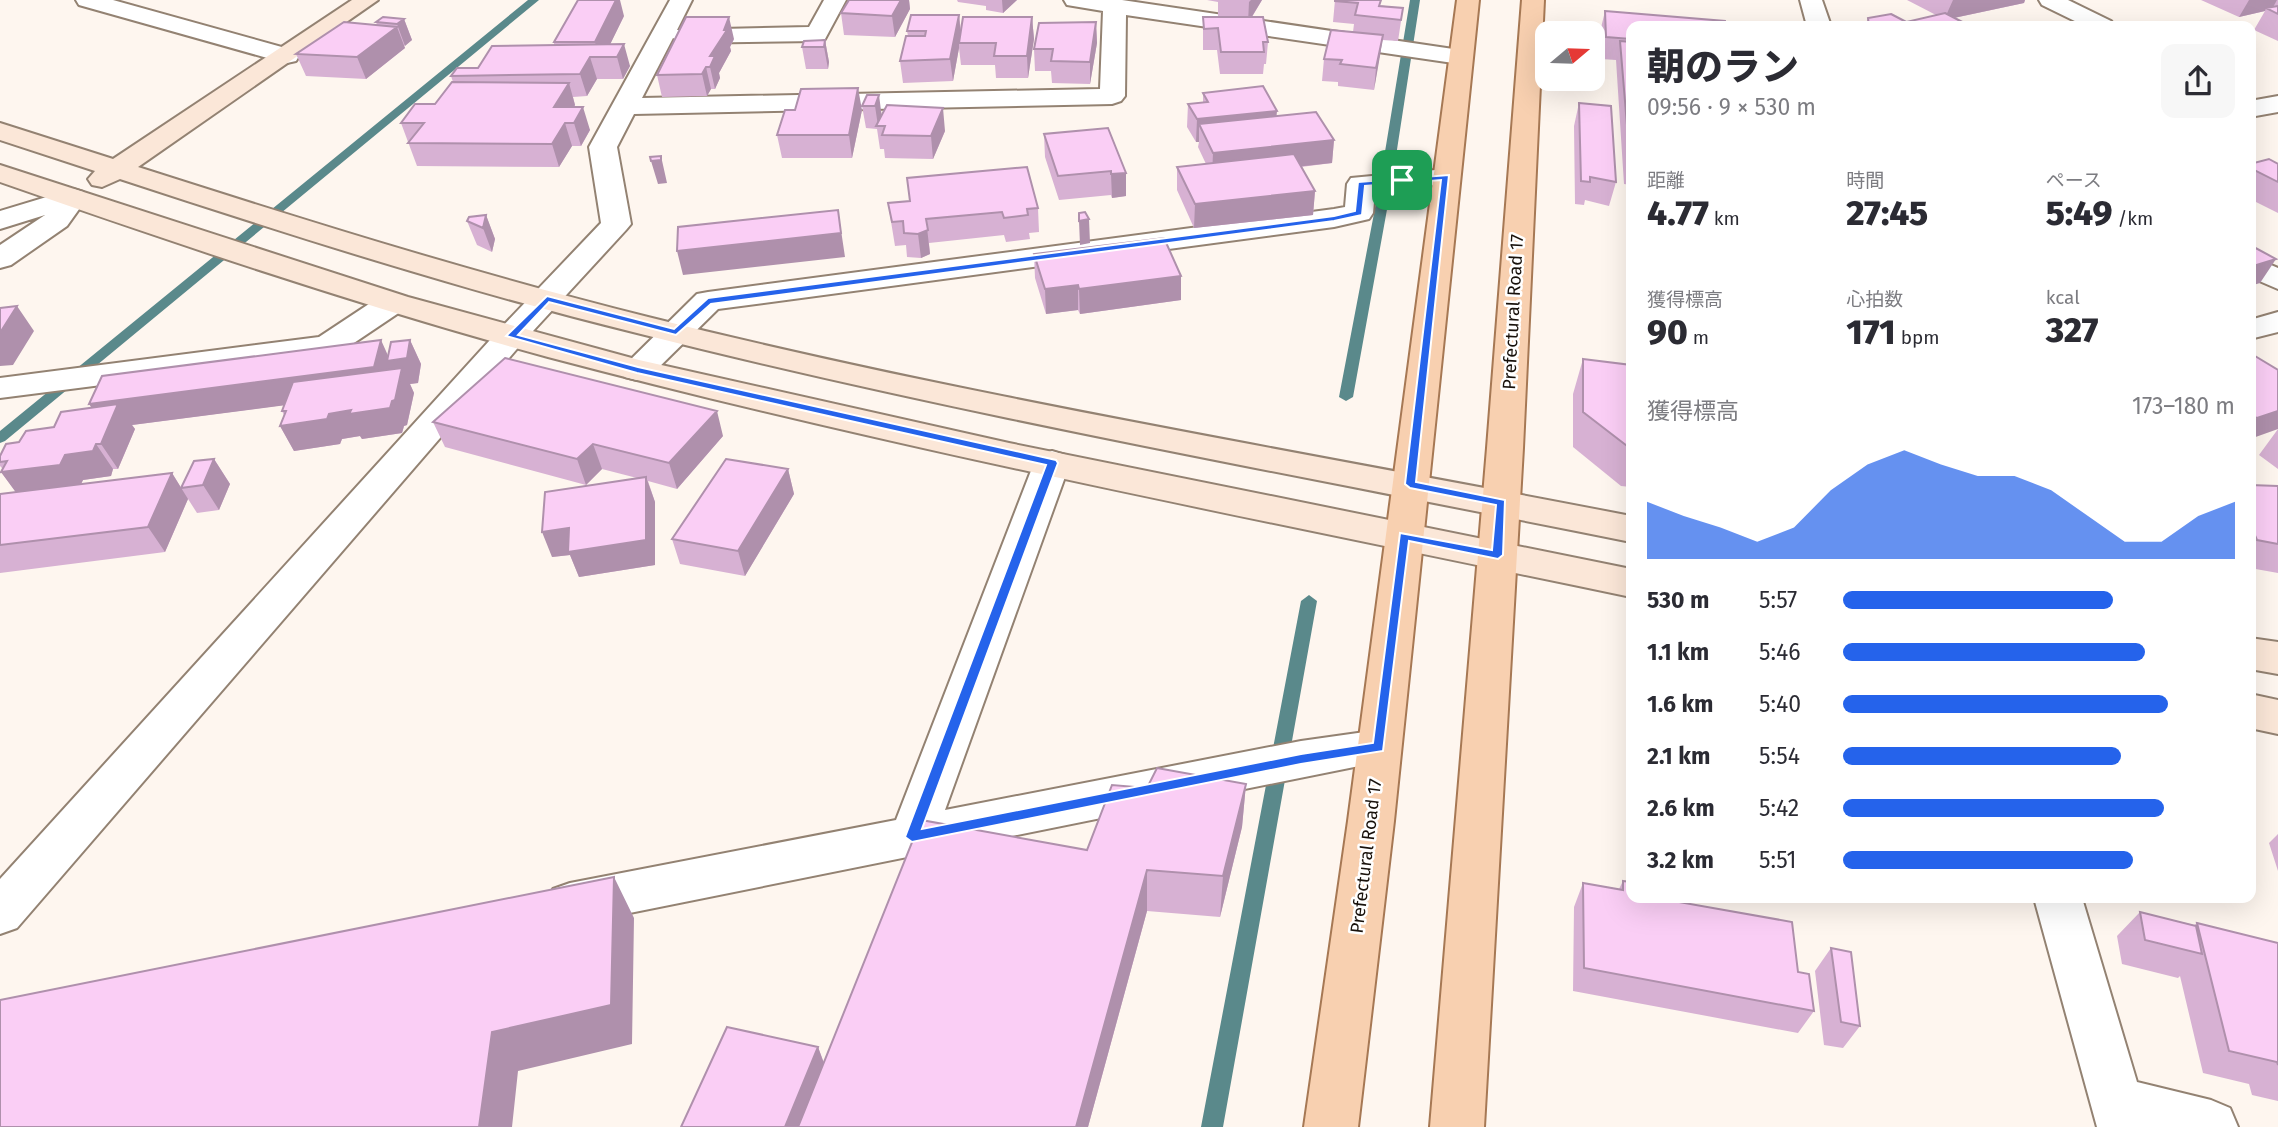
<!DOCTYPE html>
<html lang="ja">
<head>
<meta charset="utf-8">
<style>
  body { margin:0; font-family:"Fira Sans","Noto Sans JP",sans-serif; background:#f7f7f7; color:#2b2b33; height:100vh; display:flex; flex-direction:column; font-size:26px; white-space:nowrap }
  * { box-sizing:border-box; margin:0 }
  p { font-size:23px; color:#7c7c81 }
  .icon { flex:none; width:38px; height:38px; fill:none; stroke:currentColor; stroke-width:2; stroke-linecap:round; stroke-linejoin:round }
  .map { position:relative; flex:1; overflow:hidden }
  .drawer { position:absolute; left:1626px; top:21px; width:630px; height:882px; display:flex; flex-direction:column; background:#fff; border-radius:14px; box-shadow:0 7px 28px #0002 }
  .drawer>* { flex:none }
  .needle { width:46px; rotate:71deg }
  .buttons { position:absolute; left:1535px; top:21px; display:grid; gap:14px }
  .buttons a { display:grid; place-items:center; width:70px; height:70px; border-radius:14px; background:#fff; box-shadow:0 7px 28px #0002; font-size:35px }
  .pin { position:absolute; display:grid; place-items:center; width:60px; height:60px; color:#fff; margin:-30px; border-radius:14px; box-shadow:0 4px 10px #0006 }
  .round { display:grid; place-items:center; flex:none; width:74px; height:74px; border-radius:14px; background:#f7f7f7 }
  .head { display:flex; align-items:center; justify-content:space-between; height:119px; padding:0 21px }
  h1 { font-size:38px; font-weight:800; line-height:52px }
  .stats { display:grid; grid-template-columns:repeat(3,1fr); gap:10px; height:119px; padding:7px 21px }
  .stats div { display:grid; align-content:center }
  .stats b { font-size:35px; font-weight:800 }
  .stats small { font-size:19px; font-weight:400 }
  .stats p { font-size:19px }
  .chart { height:196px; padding:14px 21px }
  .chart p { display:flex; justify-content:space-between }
  .chart svg { width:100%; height:126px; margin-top:7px; fill:#2563eb; opacity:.7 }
  ul { padding:0 21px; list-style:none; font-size:23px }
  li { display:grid; grid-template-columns:112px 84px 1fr; align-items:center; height:52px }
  li i { height:18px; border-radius:9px; background:#2563eb }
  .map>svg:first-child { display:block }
</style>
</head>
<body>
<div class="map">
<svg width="2278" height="1127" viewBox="0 0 2278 1127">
  <rect width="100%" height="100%" fill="#fef6ef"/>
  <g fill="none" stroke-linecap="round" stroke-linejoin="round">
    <!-- stream -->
    <path fill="#5a898b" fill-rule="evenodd" d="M528 0H539L5 441 0 443V431Z
      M1410 0H1420L1392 182 1353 397 1346 401 1339 397 1380 182Z
      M1309 595 1317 601 1223 1127H1201L1301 601Z"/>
    <!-- street casing -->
    <g stroke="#938272" stroke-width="4">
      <path id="street" d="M76 0H113L296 51 299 56 296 61 287 63 278 61 79 5Z
        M670 0H692L677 30 809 27 824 0H846L825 39 817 41 683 43 673 38 642 98 1100 89 1103 11 1067 5 1064 0H1122L1460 50 1469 52 1472 57 1469 62 1460 64 1126 15 1125 96 1121 101 1112 104 634 114 617 147 631 224 626 230 522 343 17 928 0 934V879L500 329 601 223 589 147Z
        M1800 0H1822L1831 26H1807Z
        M2039 0H2068L2111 21 2115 26H2085L2042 5Z
        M2278 96V112L2250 117V101Z
        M1446 169 1456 171 1460 177 1456 183 1375 191 1373 213 1369 219 1334 227 718 309 649 377 637 380 625 377 620 370 697 294 708 292 1334 209 1345 207 1347 184 1351 178Z
        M73 189 83 192 87 198 67 226 11 265 0 268V245L45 215 0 229V211Z
        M2250 256 2278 268V289L2250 277Z
        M392 294 403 296 408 303 403 310 339 353 328 356 0 398V378L319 337 381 296Z
        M2278 312V332L2250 339V320Z
        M1052 451 1065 455 1070 463 945 810 1301 741 1379 730 1394 735 1401 747 1394 759 570 925 553 919 546 904 553 889 570 883 896 820 1034 463 1039 455Z
        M2034 898H2082L2137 1082 2211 1100 2230 1108 2238 1127H2097Z"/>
    </g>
    <!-- secondary casing -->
    <g stroke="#938272" stroke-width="4">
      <path id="secondary" d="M352 0H378L138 167C307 221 476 274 648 317 972 398 1303 452 1631 516V542C1299 475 965 416 637 333 462 290 291 235 120 179L102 187 92 185 88 179 95 171 0 140V123L113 159Z
        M0 165 408 297 639 360 1009 443 1631 569V597C1269 521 906 452 548 357 363 307 181 245 0 182Z
        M2250 638 2278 642V674L2250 669Z
        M2250 694 2278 700V734L2250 728Z"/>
    </g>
    <!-- primary casing -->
    <g stroke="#a67854" stroke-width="4">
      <path id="primary" d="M1457 0H1479L1394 821 1358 1127H1304L1348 821Z
        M1522 0H1544L1523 448 1484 1127H1430L1487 448Z"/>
    </g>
    <!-- street -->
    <use href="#street" fill="#fff" fill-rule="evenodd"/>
    <!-- secondary -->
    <use href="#secondary" fill="#fbe7d8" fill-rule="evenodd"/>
    <!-- primary -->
    <use href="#primary" fill="#f8d0b0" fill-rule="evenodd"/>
  </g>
  <!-- wall -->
  <path fill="#d7b1d3" d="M849 0H909L910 9 895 37 844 35 841 13Z
    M957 0H1017L1003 13 986 10V6L958 2Z
    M1207 0H1262L1252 17 1268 42 1266 64H1264L1263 74H1220L1217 50H1203V17H1218V2Z
    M1335 0 1403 8 1398 41 1382 40 1374 90 1338 86V82L1322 81 1324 59 1353 32 1354 24 1333 22Z
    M1907 0H2025L2024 3 1954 18 1970 26H1865L1868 18 1906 22 1936 15Z
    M2201 0H2278V41L2254 30 2265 11 2239 17Z
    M1605 11 1631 26V185L1624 184 1616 60 1601 59 1600 32Z
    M959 15 961 31 1032 17 1034 39 1028 78H996L995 65H961L959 48 953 81 903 83 900 61 908 36 907 31Z
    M624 16 610 44 630 66 623 79H597L587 96 573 97 575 105 574 107 590 130 581 146H572L559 167 417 166 401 123 435 104 453 82 451 76 554 45V42Z
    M404 19 412 40 404 46 405 48 366 79 306 76 296 54 377 25 376 22Z
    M1096 22 1097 43 1090 84 1052 83 1051 71H1035L1034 49Z
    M734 39 730 47 731 51 719 73 720 78 715 89H711L707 96 662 97 657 75Z
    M825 40 829 62 828 69H806L802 47Z
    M1203 93 1276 116 1334 140 1332 163 1301 167 1315 191 1313 215 1194 228 1177 190V167L1206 164 1198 147 1199 142H1196L1187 127 1188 104 1203 103Z
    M867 95 882 115 945 131 933 159 885 158 884 149H880L877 129 866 128 862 106Z
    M1579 103 1616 182 1609 206 1585 200 1584 205 1575 204 1574 126Z
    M862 110 852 158H782L777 135Z
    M1108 128 1126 196 1112 198 1111 195 1059 200 1045 157 1044 134Z
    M2250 164H2278V213L2250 199Z
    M888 203 1038 208 1039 232 1029 233 1030 239 1006 242 1004 235 929 243 930 254 921 258 907 257 906 245 895 246Z
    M486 215 495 239 492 252 477 245 467 221Z
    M1034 254 1181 276V300L1080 314 1078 310 1046 314 1035 278Z
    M410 340 421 364 418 383 410 384 414 393 407 425 404 426 402 433 362 439 360 436 342 439 340 444 294 451 280 426 284 415 282 411 284 405 132 425 135 429 118 469H113L111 476 83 480 81 484 172 473 188 499 165 552 0 573V494L16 492 1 472 3 469 0 466V456L92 408 388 356Z
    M2250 353 2278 370 2250 439Z
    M1583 359 1631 365V487L1621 486 1573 447V394Z
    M433 422 723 436 677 489 648 481 655 502V565L579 577 570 555 552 557 637 478 602 469 586 485 445 447Z
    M2278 429V469L2259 455Z
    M214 459 230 484 219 510 197 513 181 488Z
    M788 469 794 494 745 576 680 564 672 539Z
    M2250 485 2278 486V573L2250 568Z
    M1246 784 1242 827 1220 917 1147 911 1088 1127H681L818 1047 824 1063 1087 850 1147 788Z
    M2278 834V871L2269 843Z
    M1623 881 1673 901 1798 972 1814 1011 1798 1033 1573 991 1574 907 1583 883 1619 889Z
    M2140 912 2194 925 2197 923 2278 943V1101L2252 1095 2249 1084 2203 1073 2180 976 2178 978 2122 964 2117 936Z
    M1831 948 1860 1026 1843 1048 1824 1045 1815 971Z"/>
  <!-- shaded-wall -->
  <path fill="#af90ac" d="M616 0H620L624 16 604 57H599L595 42Z
    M901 0H909L910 9 895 37 892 16Z
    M1002 0H1017L1003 13Z
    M1251 0H1262L1248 23 1249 2Z
    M1953 0H2025L2024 3 1944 20Z
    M2249 0H2277L2272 9 2266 8 2265 11 2239 17Z
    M959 15 961 37 959 43V48L953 81 950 59Z
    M729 17 734 39 730 47 731 51 719 73 720 78 715 89 710 67V56Z
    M1032 17 1034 39 1028 78 1027 56Z
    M404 19 412 40 405 46 397 24Z
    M1096 22 1097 43 1090 84V62Z
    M397 27 405 48 366 79 357 57Z
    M1383 35 1380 56 1374 90 1376 68Z
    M825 40 829 62 828 69 824 47Z
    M624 44 630 66 623 79 617 57Z
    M590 57 597 79 587 96 580 74Z
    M706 67 711 89 707 96 702 74Z
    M569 83 575 105 561 130 554 107Z
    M858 88 862 110 852 158 849 135Z
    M879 95 882 118 878 126 875 106Z
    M583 107 590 130 581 146 574 123Z
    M943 108 945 131 933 159 931 136Z
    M1277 111 1275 133 1199 124V142H1196L1197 119Z
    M565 123 572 146 559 167 552 144Z
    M1334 140 1332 163 1212 176 1213 153Z
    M661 156 667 183 658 184 651 161Z
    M1126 173V196L1112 198 1111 174Z
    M2256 183 2250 192V185Z
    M1315 191 1313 215 1194 228 1195 204Z
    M838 210 845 257 683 275 677 251Z
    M486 215 495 239 492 252 483 228Z
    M926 219 930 254 921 258 918 234Z
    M1089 219 1090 243 1080 245 1079 221Z
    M2276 259 2260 283 2250 286V267Z
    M1181 276V300L1080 314 1079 289Z
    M1078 285V310L1046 314 1045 289Z
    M17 306 34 331 13 365 0 366V333Z
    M381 340 390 360 410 340 421 364 418 383 410 384 414 393 407 425 404 426 402 433 362 439 360 436 342 439 340 444 294 451 280 426 329 414 386 392 132 425 135 429 118 469 101 444 106 429 89 404Z
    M717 411 723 436 677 489 669 463Z
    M2278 411V429L2250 439V427L2257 418Z
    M96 444 113 469 111 476 83 480 78 490 20 498 1 472 65 455Z
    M593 444 602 469 586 485 577 459Z
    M214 459 230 484 219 510 203 485Z
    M788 469 794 494 745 576 738 551Z
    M172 473 188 499 165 552 148 527Z
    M646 477 655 502V565L579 577 570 555 552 557 542 532Z
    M1246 784 1242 827 1220 917 1223 876Z
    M1147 870V911L1088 1127H1076Z
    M614 877 634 918 632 1044 518 1071 512 1127H479L492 1032Z
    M818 1047 826 1069 802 1127H785Z"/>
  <!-- building -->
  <path fill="#facef5" stroke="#af90ac" stroke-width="2" d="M578 0H616L595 42H554Z
    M849 0H901L892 16 841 13Z
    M1335 0H1381L1379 6 1403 8 1401 20 1355 15 1358 3 1335 1Z
    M2278 6V14L2266 8Z
    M1605 11 1725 21 1726 26H1631V39L1606 37Z
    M1945 13 1970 26H1914L1906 22Z
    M1891 14 1914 26H1869L1868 18Z
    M911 15H959L950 59 900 61 906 36H925L926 31H907Z
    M383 17 404 19 397 24 376 22Z
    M686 17H729L724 30H727L710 56H715L710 67H706L702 74 657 75Z
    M963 17H1032L1027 56H994L996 43H959Z
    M1203 17H1263L1268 42H1263L1264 52H1221L1218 28 1204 29Z
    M344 22 397 27 357 57 296 54Z
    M1096 22 1090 62 1051 61 1053 49H1034L1039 23Z
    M1331 30 1383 35 1376 68 1340 64 1342 60 1324 59Z
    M825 40 824 47H802L804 41Z
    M1620 41 1631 42V161H1630Z
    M624 44 617 57H590L580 74 451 76 457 68H478L492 46Z
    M452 82 569 83 554 107H583L574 123H565L552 144 408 143 424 123H401L415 104H435Z
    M1263 86 1277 111 1197 119 1188 104 1208 102 1203 93Z
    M858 88 849 135H777L785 110H795L801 89Z
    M867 95H879L875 106H862Z
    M1579 103 1611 106 1616 182 1590 177V182L1581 181Z
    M887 105 943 108 931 136 882 135 885 126H876Z
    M1316 112 1334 140 1213 153 1199 124Z
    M1108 128 1126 173 1111 174V171L1058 176 1044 134Z
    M1294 154 1315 191 1195 204 1177 167Z
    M661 156V160L651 161 650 157Z
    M2269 159 2278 164V182L2250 168V164Z
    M1027 167 1038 208 1027 209 1028 215 1004 218 1002 212 926 219 928 230 918 234 904 233 903 221 892 222 888 203 910 201 907 178Z
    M838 210 841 233 677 251 678 227Z
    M1085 212 1089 219 1079 221V213Z
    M486 215 483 228 467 221 469 217Z
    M1164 238 1181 276 1079 289 1078 285 1045 289 1034 254Z
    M2250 245 2276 259 2250 267Z
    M17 306 0 333V308Z
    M381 340 374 367 89 404 102 376Z
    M410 340 407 358 387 361 391 342Z
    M2250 353 2278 370V411L2257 418 2250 414Z
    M505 358 717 411 669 463 593 444 577 459 433 422Z
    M1583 359 1631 365V449L1583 412Z
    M402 368 395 400 392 401 390 408 349 414 351 410 329 414 327 419 280 426 286 411H282L293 382Z
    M118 404 101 444H96L93 451 65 455 60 465 1 472 7 461 0 462V456L6 444 19 442 26 431 54 427 61 412Z
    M214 459 203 485 181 488 194 461Z
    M726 459 788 469 738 551 672 539Z
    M172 473 148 527 0 545V494Z
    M646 477V540L568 552 569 528 542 532 545 492Z
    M2250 485 2278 486V544L2257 540 2254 533 2250 532Z
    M1157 768 1246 784 1223 876 1147 870 1076 1127H798L921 820 1087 850 1112 785 1147 788Z
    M614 877 611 1005 492 1032 479 1127H0V1000Z
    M1623 881 1631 882V898H1673V901L1792 922 1798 972 1809 974 1814 1011 1584 968 1583 883 1623 890Z
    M2140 912 2196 926 2202 954 2145 940Z
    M2197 923 2278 943V1065L2277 1062 2229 1051Z
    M1831 948 1851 952 1860 1026 1841 1022Z
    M727 1027 818 1047 785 1127H681Z"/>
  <!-- route -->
  <path fill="#2563eb" stroke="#fff" stroke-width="2" fill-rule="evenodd" d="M1449 175 1416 482 1505 500 1503 555 1498 559 1409 541 1383 751 1301 764 912 842 905 837 1046 465 637 373 506 336 547 296 674 329 708 298 1334 216 1355 211 1358 182ZM1441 180 1405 484 1410 488 1496 505 1492 550 1400 533 1373 743 1301 754 922 829 1058 463 1056 460 638 367 518 335 549 302 676 335 711 304 1334 221 1362 215 1365 186Z"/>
  <g text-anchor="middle" stroke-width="5" stroke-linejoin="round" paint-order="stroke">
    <!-- street labels -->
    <g font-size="18" fill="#18110b" stroke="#fff">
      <text transform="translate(1513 312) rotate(-87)" y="6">Prefectural Road 17</text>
      <text transform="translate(1366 856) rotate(-83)" y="6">Prefectural Road 17</text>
    </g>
  </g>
</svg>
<div class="buttons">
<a><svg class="needle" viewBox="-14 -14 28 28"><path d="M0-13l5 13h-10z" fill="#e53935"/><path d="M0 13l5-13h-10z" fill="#7c7c81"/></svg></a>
</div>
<div class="pin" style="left:1402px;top:180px;background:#1e9e55"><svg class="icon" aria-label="arrive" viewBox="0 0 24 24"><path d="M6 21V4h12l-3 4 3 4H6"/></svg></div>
<section class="drawer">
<div class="head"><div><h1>朝のラン</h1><p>09:56 · 9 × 530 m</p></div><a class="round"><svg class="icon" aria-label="share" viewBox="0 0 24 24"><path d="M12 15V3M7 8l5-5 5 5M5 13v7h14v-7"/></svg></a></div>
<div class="stats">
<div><p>距離</p><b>4.77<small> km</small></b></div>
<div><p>時間</p><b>27:45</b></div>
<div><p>ペース</p><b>5:49<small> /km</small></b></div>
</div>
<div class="stats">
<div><p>獲得標高</p><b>90<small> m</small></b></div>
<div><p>心拍数</p><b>171<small> bpm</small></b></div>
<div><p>kcal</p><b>327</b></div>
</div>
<div class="chart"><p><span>獲得標高</span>173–180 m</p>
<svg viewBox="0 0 160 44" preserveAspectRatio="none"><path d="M0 44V24L10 29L20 33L30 38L40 33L50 20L60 11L70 6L80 11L90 15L100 15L110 20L120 29L130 38L140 38L150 29L160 24V44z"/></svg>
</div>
<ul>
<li><b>530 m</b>5:57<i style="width:69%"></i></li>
<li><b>1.1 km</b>5:46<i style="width:77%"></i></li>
<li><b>1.6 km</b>5:40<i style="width:83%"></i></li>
<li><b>2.1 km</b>5:54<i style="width:71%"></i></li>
<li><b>2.6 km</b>5:42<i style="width:82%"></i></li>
<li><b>3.2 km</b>5:51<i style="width:74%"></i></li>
</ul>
</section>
</div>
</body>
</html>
